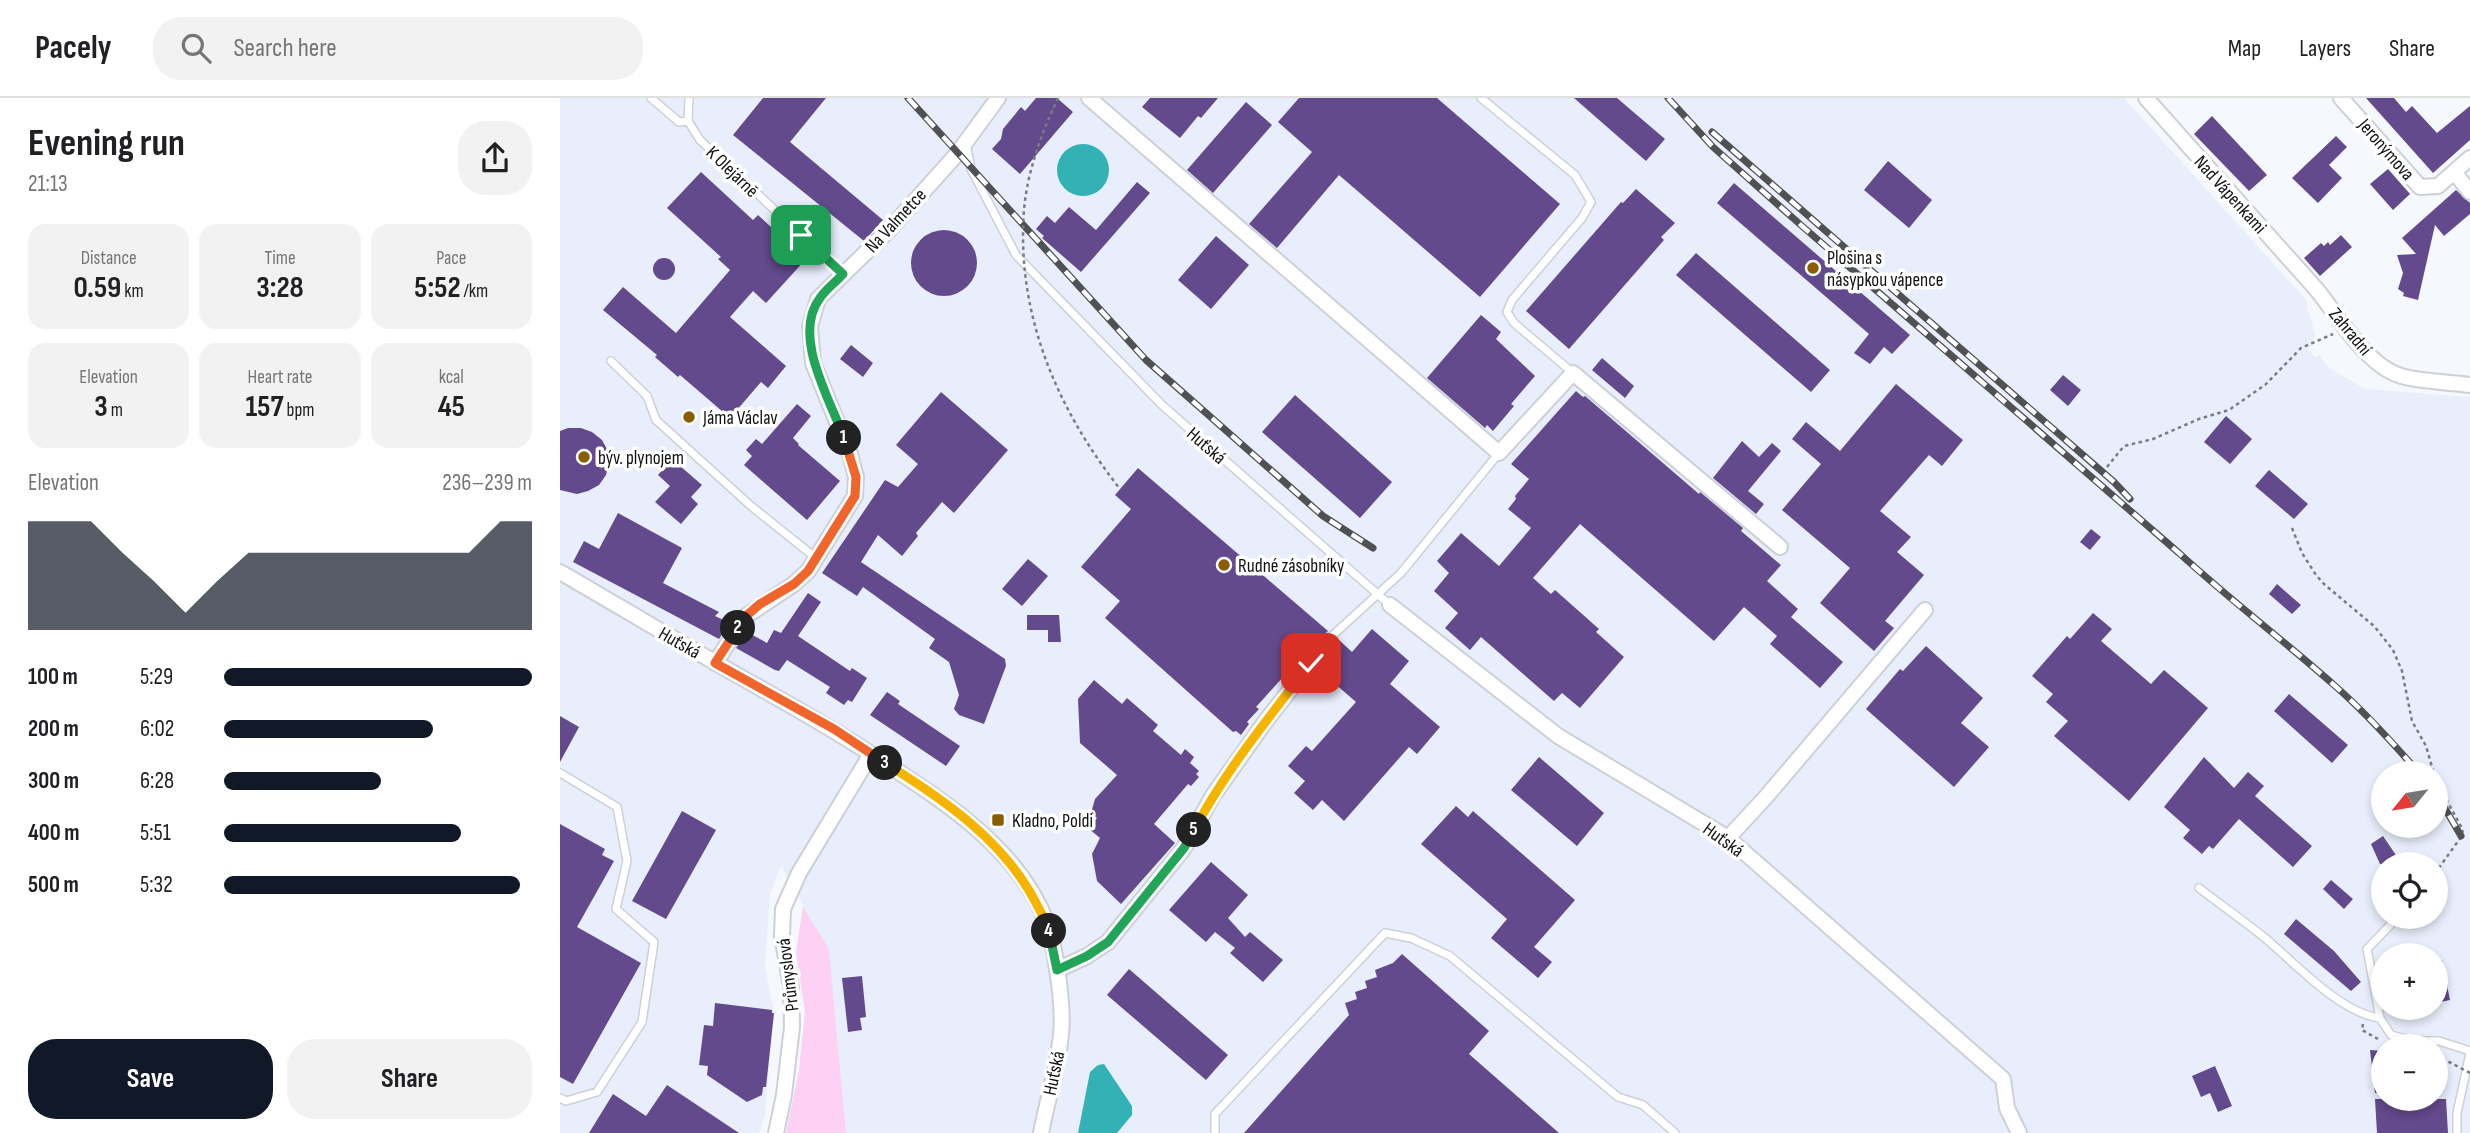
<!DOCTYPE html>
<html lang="en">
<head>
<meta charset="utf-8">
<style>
  body { margin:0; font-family:"Sofia Sans Condensed",sans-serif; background:#f2f2f2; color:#202124; height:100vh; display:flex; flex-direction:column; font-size:26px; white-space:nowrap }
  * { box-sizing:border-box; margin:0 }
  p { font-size:23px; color:#757577 }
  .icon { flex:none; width:38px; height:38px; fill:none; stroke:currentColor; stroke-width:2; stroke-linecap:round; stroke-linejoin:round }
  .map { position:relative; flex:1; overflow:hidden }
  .panel { display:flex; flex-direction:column; background:#fff; width:560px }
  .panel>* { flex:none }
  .needle { width:46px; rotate:240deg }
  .fabs { position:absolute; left:1811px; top:663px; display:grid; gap:14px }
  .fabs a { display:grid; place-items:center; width:77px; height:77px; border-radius:50%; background:#fff; box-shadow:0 4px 10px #0003; font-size:35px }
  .pin { position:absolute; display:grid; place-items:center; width:60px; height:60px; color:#fff; margin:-30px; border-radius:14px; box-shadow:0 4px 10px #0006 }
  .km { position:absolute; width:35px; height:35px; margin:-18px; border-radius:50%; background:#222; color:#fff; font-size:19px; line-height:35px; text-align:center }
  .round { display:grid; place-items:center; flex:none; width:74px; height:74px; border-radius:28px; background:#f2f2f2 }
  .headline { display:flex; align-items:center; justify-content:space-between; height:119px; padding:0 28px }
  h1 { font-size:38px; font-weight:700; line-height:52px }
  .stats { display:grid; grid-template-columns:repeat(3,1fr); gap:10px; height:119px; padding:7px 28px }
  .stats div { display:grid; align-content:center; border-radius:18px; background:#f2f2f2; text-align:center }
  .stats b { font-size:30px; font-weight:700 }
  .stats small { font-size:19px; font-weight:400 }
  .stats p { font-size:19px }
  .chart { height:196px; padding:14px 28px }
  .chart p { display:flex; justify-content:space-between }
  .chart svg { width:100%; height:126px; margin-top:7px; fill:#111827; opacity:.7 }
  .button { display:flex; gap:14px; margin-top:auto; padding:14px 28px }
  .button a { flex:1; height:80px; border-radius:28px; background:#111827; color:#fff; font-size:28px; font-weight:700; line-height:80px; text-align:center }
  .button a+a { background:#f2f2f2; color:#202124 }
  ul { padding:0 28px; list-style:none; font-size:23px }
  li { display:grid; grid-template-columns:112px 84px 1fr; align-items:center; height:52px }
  li i { height:18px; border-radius:9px; background:#111827 }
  header { display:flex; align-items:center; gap:42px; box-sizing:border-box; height:98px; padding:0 35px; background:#fff; border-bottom:2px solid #e0e0e0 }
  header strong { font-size:33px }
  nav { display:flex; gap:38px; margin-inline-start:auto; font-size:24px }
  .search { width:490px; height:63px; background:#f2f2f2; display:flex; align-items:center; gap:18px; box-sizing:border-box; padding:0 24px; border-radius:28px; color:#757577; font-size:26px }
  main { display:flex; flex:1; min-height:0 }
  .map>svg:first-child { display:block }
</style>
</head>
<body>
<header>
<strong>Pacely</strong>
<div class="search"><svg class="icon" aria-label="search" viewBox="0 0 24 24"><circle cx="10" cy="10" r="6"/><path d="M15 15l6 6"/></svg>Search here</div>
<nav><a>Map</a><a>Layers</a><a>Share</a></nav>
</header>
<main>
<section class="panel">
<div class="headline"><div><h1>Evening run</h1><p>21:13</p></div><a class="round"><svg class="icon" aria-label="share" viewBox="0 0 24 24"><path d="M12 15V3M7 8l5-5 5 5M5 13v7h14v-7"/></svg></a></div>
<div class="stats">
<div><p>Distance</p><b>0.59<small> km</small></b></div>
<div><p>Time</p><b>3:28</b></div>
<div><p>Pace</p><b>5:52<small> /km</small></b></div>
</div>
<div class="stats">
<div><p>Elevation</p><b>3<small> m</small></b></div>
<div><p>Heart rate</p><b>157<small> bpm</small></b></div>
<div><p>kcal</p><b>45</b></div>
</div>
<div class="chart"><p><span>Elevation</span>236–239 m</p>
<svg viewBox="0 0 160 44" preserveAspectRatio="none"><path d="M0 44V6L10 6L20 6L30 17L40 27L50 38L60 27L70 17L80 17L90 17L100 17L110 17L120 17L130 17L140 17L150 6L160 6V44z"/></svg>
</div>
<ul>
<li><b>100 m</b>5:29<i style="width:100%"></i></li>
<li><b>200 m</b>6:02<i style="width:68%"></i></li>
<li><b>300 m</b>6:28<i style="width:51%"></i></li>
<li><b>400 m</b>5:51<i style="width:77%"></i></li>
<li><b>500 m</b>5:32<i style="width:96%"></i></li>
</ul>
<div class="button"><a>Save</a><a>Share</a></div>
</section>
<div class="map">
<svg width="1910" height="1035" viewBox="0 0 1910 1035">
  <rect width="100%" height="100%" fill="#f5f8fd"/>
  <!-- built -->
  <path fill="#e8eefb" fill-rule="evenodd" d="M0 0H1564L1747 203V211L1750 217 1755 238 1748 252 1756 259 1759 257 1769 270 1805 291 1910 299V1035H286L269 851 221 768 210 796 205 868 214 915 205 1016 199 1035H0ZM1824 676H1876V728H1824ZM1824 766H1876V819H1824ZM1824 858H1876V910H1824ZM1824 948H1876V1001H1824Z"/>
  <!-- green -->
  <path fill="#fdd1f3" d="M243 808 269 851 286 1035H226L239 972 245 914 236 854Z"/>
  <!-- water -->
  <path fill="#33b2b6" d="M497 72a26 26 0 1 1 52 0a26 26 0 1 1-52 0Z
    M544 966 572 1008V1017L557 1035H518L530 974 538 967Z"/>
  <!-- building -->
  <path fill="#634a8c" d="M203 0H266L230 44 323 122 304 143 173 37Z
    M476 0H497L513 14 460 76 432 51 441 41 443 31 461 9 465 13Z
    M590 0H658L641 20 638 18 620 40 582 9Z
    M739 0H877L1000 106 920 199 779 77 717 150 689 126 752 54 718 24Z
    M1014 0H1057L1105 41 1086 63Z
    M1806 0H1834L1846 14 1852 8 1877 35 1910 8V42L1873 75Z
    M686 4 712 27 653 95 627 72Z
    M1652 18 1707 77 1689 93 1634 36Z
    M1776 38 1787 49 1769 67 1782 80 1758 105 1732 80Z
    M1328 63 1372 102 1349 130 1304 92Z
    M1828 71 1850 96 1833 112 1810 86Z
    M141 74 193 122 198 117 246 161 206 205 193 193 170 219 226 268 208 290 201 284 170 320 120 277 118 279 95 259 97 257 43 212 63 189 116 235 170 172 158 161 161 159 107 110Z
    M577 84 590 95 521 174 482 140 484 138 476 131 487 118 495 125 509 109 536 132Z
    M1174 85 1350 237 1332 256 1324 249 1310 266 1294 255 1309 236 1157 105Z
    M1076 91 1115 125 1101 139 1104 142 1009 251 966 213 1061 104 1063 105Z
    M1896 92 1910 105V116L1884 138 1875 127 1858 202 1843 198 1844 195 1838 191 1843 175 1837 157 1856 156 1842 140Z
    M351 165a33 33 0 1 1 66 0a33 33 0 1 1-66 0Z
    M1781 137 1792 149 1760 178 1744 160 1761 145 1764 148 1768 144 1770 147Z
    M656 138 689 167 651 211 618 182Z
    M1136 155 1270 272 1251 294 1116 177Z
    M93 171a11 11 0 1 1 22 0a11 11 0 1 1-22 0Z
    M921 217 941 234 936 241 975 278 951 306 954 308 933 333 927 327 925 330 867 280Z
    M291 247 313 265 303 279 280 261Z
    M1042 260 1074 288 1065 300 1032 272Z
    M1503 277 1521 292 1508 308 1490 292Z
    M1336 286 1403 342 1382 368 1369 357 1320 413 1351 439 1337 454 1364 477 1325 523 1334 530 1314 553 1260 505 1290 470 1222 412 1261 366 1232 341 1246 324 1280 353Z
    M1016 293 1023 299 1025 298 1139 396 1140 394 1183 430 1181 433 1221 467 1207 483 1238 511 1231 519 1283 564 1260 590 1210 546 1217 538 1184 509 1154 543 1020 426 973 480 991 496 995 492 1030 523 1039 531 1036 534 1064 559 1020 610 1002 595 994 603 921 539 910 552 885 530 898 515 874 493 889 475 877 463 901 435 939 468 971 430 948 411 956 401 955 398 969 381 951 366Z
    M381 294 448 352 394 415 382 404 356 435 358 438 342 458 318 437 301 464 445 561 446 568 424 626 399 617 394 611 399 597 389 564 369 550 375 541 303 489 297 498 262 475 325 382 338 389 358 366 336 347Z
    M735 297 832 384 800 420 702 334Z
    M237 306 251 318 233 340 239 346 238 347 280 383 247 422 184 367 192 358 186 352 196 341 202 346Z
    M1666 318 1692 341 1670 366 1644 344Z
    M8 330H21L32 334 42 342 48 353 49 365 46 377 39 387 28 393 17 396 0 392V333Z
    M1182 343 1199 359 1212 345 1221 353 1188 393 1204 406 1196 416 1153 380Z
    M112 361 142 387 131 399 138 406 121 426 95 404 110 388 98 377Z
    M578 370 768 533 767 538 769 542 774 543 778 541 792 554 812 531 849 563 830 586 880 629 857 656 849 649 784 723 762 702 753 712 734 695 745 683 728 668 746 648 752 653 796 604 758 571 761 566 757 558 752 555 742 558 696 609 699 611 687 624 689 626 681 637 676 633 673 634 545 520 560 503 521 469 571 411 555 397Z
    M1709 372 1748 406 1734 421 1695 388Z
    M58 415 122 450 103 485 159 514 155 518 170 525 159 541 13 464 24 443 39 451Z
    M1531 431 1541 439 1530 452 1520 444Z
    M468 461 488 478 462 508 442 491Z
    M1717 486 1741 507 1732 516 1709 496Z
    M248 495 261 504 238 538 290 573 292 570 307 580 292 604 288 602 284 607 266 595 270 589 227 562 219 573 215 572 176 550 187 534 207 545 214 532 221 535Z
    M1533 515 1552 531 1541 543 1591 586 1604 572 1648 610 1569 703 1494 638 1508 623 1486 604 1493 596 1472 578 1507 538 1510 541Z
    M467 517H499L501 544H488V532H467Z
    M1366 548 1423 600 1401 625 1429 649 1394 689 1306 611 1340 571 1343 573Z
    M534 582 562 606 567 600 598 627 593 633 621 657 625 651 634 659 630 665 639 673 636 676 639 679 631 688 628 686 594 726 615 745 561 806 537 783 532 756 540 740 528 730 537 720 531 715 535 701 557 677 520 645 518 601Z
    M327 594 340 603 338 606 400 648 386 668 310 617Z
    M1729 596 1788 647 1772 665 1714 613Z
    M0 618 19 629 0 664Z
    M979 659 1044 715 1017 748 951 692Z
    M1644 659 1674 690 1688 674 1704 688 1695 698 1752 748 1733 769 1679 721 1653 751 1649 748 1642 756 1623 740 1630 732 1604 709Z
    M896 708 908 719 913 713 1015 802 974 849 992 864 978 880 931 840 947 821 861 746Z
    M122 713 156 732 106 821 72 803Z
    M0 726 45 751 42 757 54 763 17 829 81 865 13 986 0 979Z
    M1823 738 1842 766H1820L1811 746Z
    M651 764 688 797 668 820 685 839 690 834 723 862 703 884 670 855 675 850 655 834 646 844 609 812Z
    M1771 782 1793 801 1784 811 1763 791Z
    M1736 821 1774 853 1801 884 1791 893 1724 836Z
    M842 856 929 933 909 956 999 1035H684L789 917 785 905 797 901 795 894 807 890 805 883 817 879 815 872 833 865Z
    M1882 862 1890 902 1876 905V863Z
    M569 871 668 957 646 982 547 897Z
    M302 878 306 919 300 920 302 932 288 934 282 880Z
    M155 905 212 912V915H214L206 989H203L202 997 187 1004 147 977 148 968 139 967 144 927 153 928Z
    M1810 952 1824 953V994L1815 995Z
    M1655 968 1672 1008 1658 1014 1650 995 1641 999 1632 978Z
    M107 987 179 1035H29L53 996 86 1018Z
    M1815 1001H1886L1888 1035H1817Z"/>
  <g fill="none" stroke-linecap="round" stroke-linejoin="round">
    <!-- street-tunnel -->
    <path stroke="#d3d5da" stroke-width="14" stroke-dasharray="14 7" stroke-linecap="butt" d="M751 565 773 537"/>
    <!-- lane casing -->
    <g stroke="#cdd0d5" stroke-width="10">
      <path id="lane" d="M91 0 119 24 128 23
        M129 0 128 23 140 42 283 176
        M921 0 1015 77 1031 104 1022 120 952 202 947 214 954 225 1013 275
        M406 45 411 71 456 157 602 307 830 507
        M51 263 87 298 96 322 191 408 256 460
        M773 537 841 475 939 355
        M0 675 57 709 67 763 56 811 94 844 82 924 37 994 6 1003 0 1000
        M1639 790C1661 807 1684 823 1705 840 1735 865 1780 915 1820 920
        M1838 819 1807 851 1820 920 1831 937 1854 943H1879L1910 953
        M655 1035V1016L825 835 851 840 890 858 1058 999 1083 1007 1115 1035
        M1897 1035V1015L1910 955"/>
    </g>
    <!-- street casing -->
    <g stroke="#cdd0d5" stroke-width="18">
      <path id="street" d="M529 0 939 355 1013 275 1220 449
        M1586 0 1757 192C1779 219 1808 271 1845 279 1866 284 1889 284 1910 287
        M1781 0 1860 89 1878 88 1910 60
        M1894 74 1910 94
        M0 474C52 504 103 535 156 565 208 595 261 623 311 656 377 699 459 748 487 826 496 851 504 911 501 936 498 969 487 1003 481 1035
        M830 507 998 638 1168 740 1443 981 1447 1010 1459 1035
        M155 565 186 518 234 486 248 473 295 398 296 379 290 356 253 265 250 228 258 201 329 132 397 56 438 0
        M1168 740 1205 700 1365 512
        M497 872 527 858 548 844 624 750 652 699 705 624 751 565
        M216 1035 224 997 232 929 231 889 222 838 223 811 239 775 311 656"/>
    </g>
    <!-- path -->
    <path stroke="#7a7c7e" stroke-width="2.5" stroke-dasharray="3.5 3.5" stroke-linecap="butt" d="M1547 369 1564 348 1593 341 1639 321 1669 312 1705 287 1741 250 1773 236
      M1732 430 1742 455 1756 477 1764 486 1814 528 1833 552 1842 573 1852 623 1866 648 1874 676
      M1876 683 1903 732 1901 739 1876 774
      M1803 926 1802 932 1818 941"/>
    <!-- lane -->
    <use href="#lane" stroke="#fff" stroke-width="7"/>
    <!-- street -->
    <use href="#street" stroke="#fff" stroke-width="14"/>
    <!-- rail casing -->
    <g stroke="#4f5153" stroke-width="7">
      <path id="rail" d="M348 0 586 262 763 418 813 450
        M1108 0 1153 49 1242 128 1619 455C1669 501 1723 542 1774 587 1805 614 1833 645 1860 676
        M1152 34 1554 384 1570 401
        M1876 695 1901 738"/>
    </g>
    <!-- rail -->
    <use href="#rail" stroke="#fff" stroke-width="4.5" stroke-dasharray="13" stroke-linecap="butt"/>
    <!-- path-bridge -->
    <path stroke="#7a7c7e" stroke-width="2.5" stroke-dasharray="3.5 3.5" stroke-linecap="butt" d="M498 0C482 34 467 74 464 112 456 216 497 311 560 391
      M1876 957 1910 975"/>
  </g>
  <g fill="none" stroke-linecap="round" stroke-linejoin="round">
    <!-- split-1 casing -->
    <g stroke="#fff" stroke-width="14">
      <path id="split-1" d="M241 137 283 176C276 184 266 191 260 200 231 238 271 303 284 340"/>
    </g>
    <!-- split-2 casing -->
    <g stroke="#fff" stroke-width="14">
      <path id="split-2" d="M178 530 186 518 200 506 234 486 248 473 295 398 296 379 284 340"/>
    </g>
    <!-- split-3 casing -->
    <g stroke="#fff" stroke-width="14">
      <path id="split-3" d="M178 530 155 565 274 631 325 665"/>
    </g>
    <!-- split-4 casing -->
    <g stroke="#fff" stroke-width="14">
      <path id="split-4" d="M325 665C383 701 443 742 475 803 480 813 486 822 489 833"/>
    </g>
    <!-- split-5 casing -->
    <g stroke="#fff" stroke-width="14">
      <path id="split-5" d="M489 833 497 872 527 858 548 844 624 750 634 732"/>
    </g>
    <!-- split-6 casing -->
    <g stroke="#fff" stroke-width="14">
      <path id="split-6" d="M634 732C666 672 709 619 751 565"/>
    </g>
    <!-- split-1 -->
    <use href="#split-1" stroke="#22a559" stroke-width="9"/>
    <!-- split-2 -->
    <use href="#split-2" stroke="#f0652b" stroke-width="9"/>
    <!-- split-3 -->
    <use href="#split-3" stroke="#f0652b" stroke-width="9"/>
    <!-- split-4 -->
    <use href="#split-4" stroke="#f5b400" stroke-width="9"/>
    <!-- split-5 -->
    <use href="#split-5" stroke="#22a559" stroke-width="9"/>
    <!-- split-6 -->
    <use href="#split-6" stroke="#f5b400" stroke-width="9"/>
  </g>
  <!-- markers -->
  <g fill="#8b5d01" stroke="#fff" stroke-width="2.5">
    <circle cx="1253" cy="170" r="7"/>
    <circle cx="129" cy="319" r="7"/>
    <circle cx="24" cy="359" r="7"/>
    <circle cx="664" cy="467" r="7"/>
    <rect x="431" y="715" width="14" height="14" rx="3.5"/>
  </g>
  <g text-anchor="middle" stroke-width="7" stroke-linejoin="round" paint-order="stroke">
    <!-- street labels -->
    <g font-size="19" fill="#101112" stroke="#fff">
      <text transform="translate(1827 51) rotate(49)" y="7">Jeronýmova</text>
      <text transform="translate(173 73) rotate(44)" y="7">K Olejárně</text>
      <text transform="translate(1671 96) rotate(48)" y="7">Nad Vápenkami</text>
      <text transform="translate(335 122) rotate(-47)" y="7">Na Valmetce</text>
      <text transform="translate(1791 233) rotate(50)" y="7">Zahradní</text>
      <text transform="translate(647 347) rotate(41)" y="7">Huťská</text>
      <text transform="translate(120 544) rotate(30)" y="7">Huťská</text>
      <text transform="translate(1164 741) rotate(36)" y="7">Huťská</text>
      <text transform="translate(227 877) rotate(-97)" y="7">Průmyslová</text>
      <text transform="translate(493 975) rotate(-78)" y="7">Huťská</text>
    </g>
    <!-- poi labels -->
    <g font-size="19" fill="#101112" stroke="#fff" text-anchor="start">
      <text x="1267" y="166">Plošina s<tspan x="1267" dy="22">násypkou vápence</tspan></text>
      <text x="143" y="326">Jáma Václav</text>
      <text x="38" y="366">býv. plynojem</text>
      <text x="678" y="474">Rudné zásobníky</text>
      <text x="452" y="729">Kladno, Poldi</text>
    </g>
  </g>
</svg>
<div class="fabs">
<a><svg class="needle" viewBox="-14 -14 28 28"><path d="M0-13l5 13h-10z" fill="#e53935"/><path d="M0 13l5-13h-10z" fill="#757577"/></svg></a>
<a><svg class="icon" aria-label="locate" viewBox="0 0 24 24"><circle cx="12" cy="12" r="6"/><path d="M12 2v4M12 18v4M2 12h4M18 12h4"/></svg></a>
<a>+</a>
<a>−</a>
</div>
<div class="pin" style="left:241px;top:137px;background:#1e9e55"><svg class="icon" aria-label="arrive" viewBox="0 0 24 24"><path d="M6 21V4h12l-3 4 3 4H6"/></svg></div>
<div class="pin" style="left:751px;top:565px;background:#d93025"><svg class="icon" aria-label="check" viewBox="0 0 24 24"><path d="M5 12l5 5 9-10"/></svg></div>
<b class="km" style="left:284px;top:340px">1</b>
<b class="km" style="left:178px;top:530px">2</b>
<b class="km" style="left:325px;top:665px">3</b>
<b class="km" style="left:489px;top:833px">4</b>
<b class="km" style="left:634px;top:732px">5</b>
</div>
</main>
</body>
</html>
